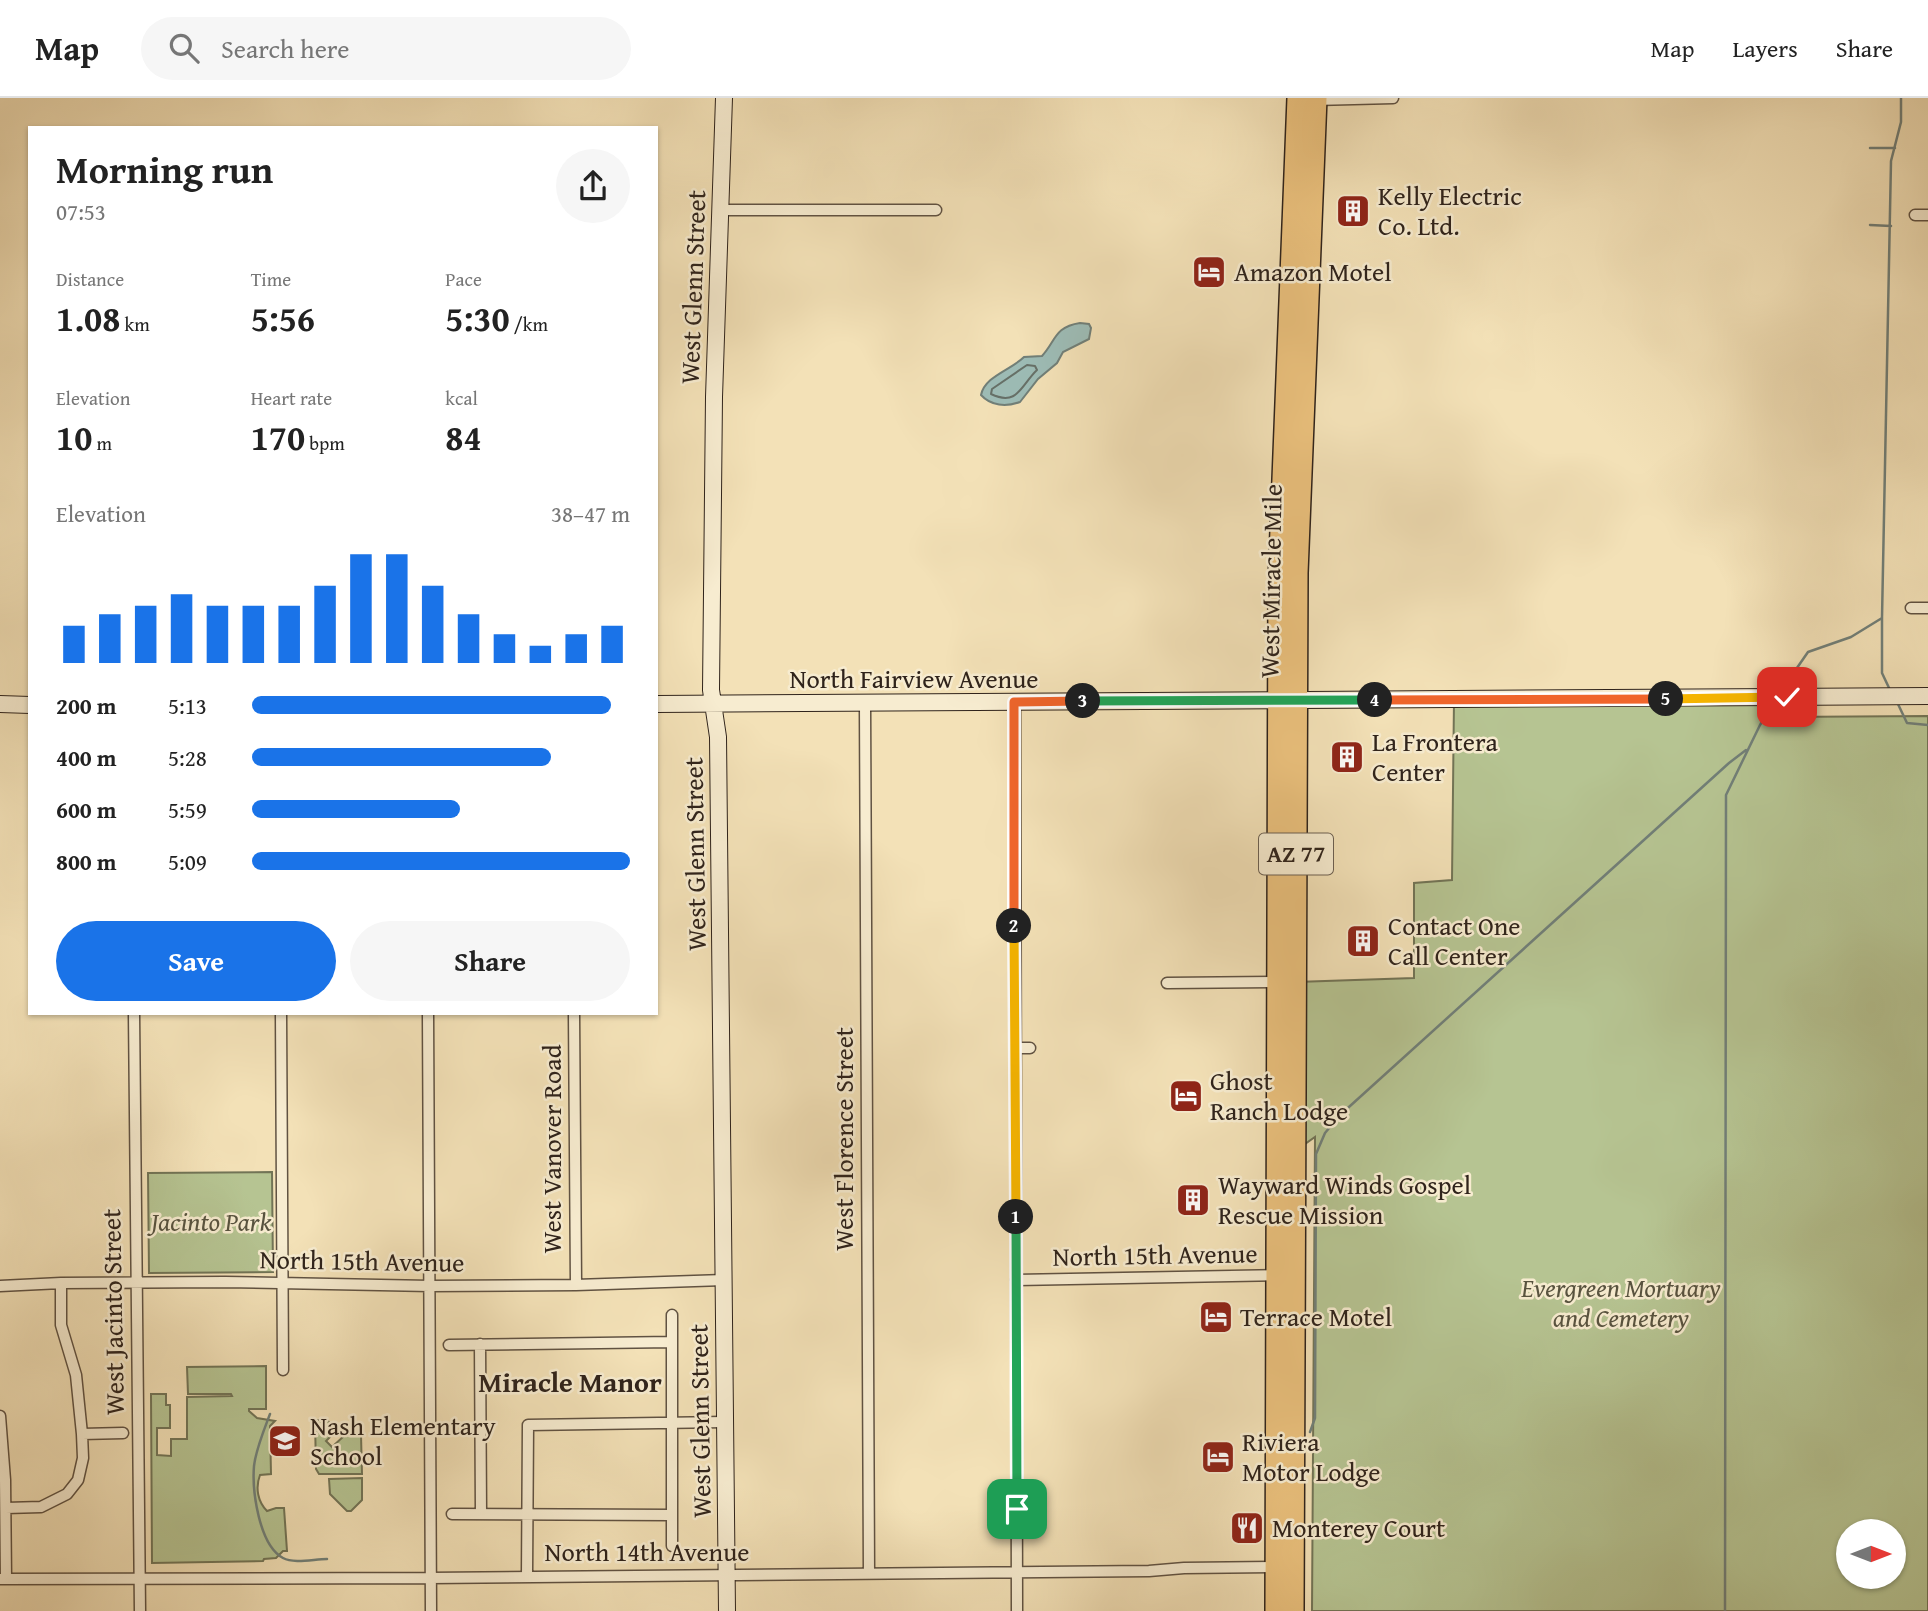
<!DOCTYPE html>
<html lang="en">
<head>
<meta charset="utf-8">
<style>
  body { margin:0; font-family:"Gentium Book Plus",serif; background:#f6f6f6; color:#222; height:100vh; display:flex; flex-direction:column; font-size:26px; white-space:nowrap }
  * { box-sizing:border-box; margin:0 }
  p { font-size:23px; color:#767676 }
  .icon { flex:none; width:38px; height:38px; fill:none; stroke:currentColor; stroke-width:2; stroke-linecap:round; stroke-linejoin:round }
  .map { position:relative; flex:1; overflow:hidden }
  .drawer { position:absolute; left:28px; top:28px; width:630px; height:889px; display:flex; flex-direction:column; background:#fff; border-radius:0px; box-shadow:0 2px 5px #0004 }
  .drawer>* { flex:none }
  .needle { width:46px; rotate:90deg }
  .tools { position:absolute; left:1836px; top:1421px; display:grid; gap:14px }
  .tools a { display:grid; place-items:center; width:70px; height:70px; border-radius:50%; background:#fff; box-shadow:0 2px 5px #0004; font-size:35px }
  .pin { position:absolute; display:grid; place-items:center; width:60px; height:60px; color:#fff; margin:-30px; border-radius:14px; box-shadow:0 4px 10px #0006 }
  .km { position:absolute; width:35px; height:35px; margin:-18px; border-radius:50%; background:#222; color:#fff; font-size:19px; line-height:35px; text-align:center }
  .round { display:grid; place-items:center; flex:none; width:74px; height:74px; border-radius:37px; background:#f6f6f6 }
  .head { display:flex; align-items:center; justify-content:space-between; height:119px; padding:0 28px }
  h1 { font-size:38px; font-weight:800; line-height:52px }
  .figures { display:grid; grid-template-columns:repeat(3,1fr); gap:10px; height:119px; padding:7px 28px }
  .figures div { display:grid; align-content:center }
  .figures b { font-size:35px; font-weight:800 }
  .figures small { font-size:19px; font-weight:400 }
  .figures p { font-size:19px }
  .chart { height:196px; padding:14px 28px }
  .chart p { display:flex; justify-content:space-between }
  .chart svg { width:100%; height:126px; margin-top:7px; stroke:#1a73e8; stroke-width:6 }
  .action { display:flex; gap:14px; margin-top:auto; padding:14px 28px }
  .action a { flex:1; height:80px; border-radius:42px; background:#1a73e8; color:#fff; font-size:28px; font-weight:800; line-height:80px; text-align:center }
  .action a+a { background:#f6f6f6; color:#222 }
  ul { padding:0 28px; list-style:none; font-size:23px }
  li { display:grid; grid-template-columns:112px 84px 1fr; align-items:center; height:52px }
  li i { height:18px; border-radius:9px; background:#1a73e8 }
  header { display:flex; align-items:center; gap:42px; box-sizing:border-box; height:98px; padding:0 35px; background:#fff; border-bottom:2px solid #e0e0e0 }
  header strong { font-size:33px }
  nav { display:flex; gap:38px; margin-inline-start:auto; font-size:24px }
  .search { width:490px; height:63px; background:#f6f6f6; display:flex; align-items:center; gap:18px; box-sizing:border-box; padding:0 24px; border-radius:38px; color:#767676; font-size:26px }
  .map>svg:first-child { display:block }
</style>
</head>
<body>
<header>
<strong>Map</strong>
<div class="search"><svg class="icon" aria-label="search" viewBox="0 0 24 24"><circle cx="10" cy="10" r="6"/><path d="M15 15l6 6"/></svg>Search here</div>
<nav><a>Map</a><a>Layers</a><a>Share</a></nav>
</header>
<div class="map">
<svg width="1928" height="1513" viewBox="0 0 1928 1513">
  <rect width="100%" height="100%" fill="#f3e1b7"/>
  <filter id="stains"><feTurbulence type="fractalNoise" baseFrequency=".00286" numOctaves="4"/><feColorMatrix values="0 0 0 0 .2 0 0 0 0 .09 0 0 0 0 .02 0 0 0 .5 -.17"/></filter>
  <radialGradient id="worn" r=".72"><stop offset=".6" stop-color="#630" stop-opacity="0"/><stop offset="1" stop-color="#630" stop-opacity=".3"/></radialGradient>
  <!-- green -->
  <path fill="#b6c492" stroke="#727456" stroke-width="2" fill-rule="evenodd" d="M1756 600 1765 619 1928 618V1513H1312L1315 1039 1295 1053 1296 884 1414 880V785L1452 782 1454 602ZM1848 1433H1894V1479H1848Z
    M272 1074 273 1174 149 1175 148 1075Z
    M266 1268V1311H249V1313L257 1320 275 1323 270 1328 271 1376 260 1377C255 1390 258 1404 267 1413L276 1410H284L287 1453H283L276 1460 264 1461 263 1463 152 1465 151 1296H166V1307H170V1330H157V1357L171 1358V1341H187V1299L232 1298 231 1296H188L187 1269Z
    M315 1322H327L337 1332 326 1343 332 1349 345 1337H361L362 1376H319L316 1371Z
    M362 1380V1402L351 1413H347L330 1396 329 1381Z"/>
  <!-- water -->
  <path fill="#9dbcb6" stroke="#717f78" stroke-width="2" d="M1080 225 1089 226 1091 230 1089 241 1063 254 1057 265 1038 281 1020 304C1006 309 991 308 981 297 985 278 1011 272 1024 259L1042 258C1056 243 1054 229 1080 225Z"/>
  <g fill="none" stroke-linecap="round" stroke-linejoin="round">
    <!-- shore -->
    <path stroke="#667068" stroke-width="2" d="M1027 267 1035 268 1037 272C1021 287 1018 309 991 296L992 291Z"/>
    <!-- stream -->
    <path stroke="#717f78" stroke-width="2.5" d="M1870 50H1895
      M1870 127 1891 128
      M1890 592 1882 575V520L1891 63 1901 24V0
      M1781 593 1808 554 1851 539 1882 520
      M1897 604 1907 625 1928 627
      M270 1316C264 1332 256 1351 254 1368 252 1393 259 1447 283 1460 294 1466 314 1461 327 1461
      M1310 1334 1315 1320 1316 1056 1325 1035 1339 1018 1729 665 1746 652
      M1725 1513 1726 697 1760 627 1774 605"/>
    <!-- street casing -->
    <g stroke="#605242" stroke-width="13">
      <path id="street" d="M1314 2 1393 0
        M721 112H936
        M1915 117H1928
        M1911 510H1928
        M1015 604 1017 1513
        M865 606 869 1476
        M1167 885 1279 884
        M134 915 140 1513
        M281 915 283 1272
        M428 915 431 1513
        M574 915 576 1187
        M1015 950H1030
        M1016 1182 1279 1177
        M0 1188 61 1185 225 1184 430 1188 576 1187 724 1182
        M480 1246 481 1416
        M449 1247 672 1244
        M0 1318 5 1382 6 1481
        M82 1336 123 1335
        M6 1410 41 1409 67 1396 78 1382 83 1360 82 1336 76 1277 61 1227V1185
        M452 1416 672 1417
        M672 1448V1217
        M527 1478 528 1327 724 1324
        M0 1481 430 1480 1149 1473 1184 1470 1278 1469"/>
    </g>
    <!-- secondary casing -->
    <g stroke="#2f231b" stroke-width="18">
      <path id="secondary" d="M724 0 714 299 711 592 718 639 727 1513
        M0 606 30 607
        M656 606 1928 598"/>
    </g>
    <!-- highway casing -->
    <g stroke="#2f231b" stroke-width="24">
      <path id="highway" d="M1276 1513 1279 483 1298 0
        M1293 1513 1297 475 1316 0"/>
    </g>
    <!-- street -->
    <use href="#street" stroke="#f7ecd0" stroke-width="10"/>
    <!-- secondary -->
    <use href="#secondary" stroke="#f7ecd0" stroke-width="16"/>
    <!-- highway -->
    <use href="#highway" stroke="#eac07c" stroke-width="21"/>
  </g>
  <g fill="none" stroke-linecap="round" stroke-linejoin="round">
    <!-- split-1 casing -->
    <g stroke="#fff" stroke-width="14">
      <path id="split-1" d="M1016 1119 1017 1411"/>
    </g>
    <!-- split-2 casing -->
    <g stroke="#fff" stroke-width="14">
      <path id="split-2" d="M1014 828 1016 1119"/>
    </g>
    <!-- split-3 casing -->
    <g stroke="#fff" stroke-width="14">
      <path id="split-3" d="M1014 828V604L1083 603"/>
    </g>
    <!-- split-4 casing -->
    <g stroke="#fff" stroke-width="14">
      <path id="split-4" d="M1083 603 1375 602"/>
    </g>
    <!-- split-5 casing -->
    <g stroke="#fff" stroke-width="14">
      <path id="split-5" d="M1375 602 1666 601"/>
    </g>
    <!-- split-6 casing -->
    <g stroke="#fff" stroke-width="14">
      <path id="split-6" d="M1666 601 1787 599"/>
    </g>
    <!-- split-1 -->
    <use href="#split-1" stroke="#22a559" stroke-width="9"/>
    <!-- split-2 -->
    <use href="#split-2" stroke="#f5b400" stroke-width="9"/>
    <!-- split-3 -->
    <use href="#split-3" stroke="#f0652b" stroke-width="9"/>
    <!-- split-4 -->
    <use href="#split-4" stroke="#22a559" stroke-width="9"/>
    <!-- split-5 -->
    <use href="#split-5" stroke="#f0652b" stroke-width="9"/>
    <!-- split-6 -->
    <use href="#split-6" stroke="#f5b400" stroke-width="9"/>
  </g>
  <!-- icons -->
  <defs>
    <g id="building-square" transform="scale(1.75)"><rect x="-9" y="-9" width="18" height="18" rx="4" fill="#8f2418" stroke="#f7ecd0"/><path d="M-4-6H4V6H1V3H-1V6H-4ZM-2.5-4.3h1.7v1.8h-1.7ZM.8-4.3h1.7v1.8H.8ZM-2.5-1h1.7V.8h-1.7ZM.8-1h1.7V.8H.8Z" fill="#fff"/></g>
    <g id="hotel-square" transform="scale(1.75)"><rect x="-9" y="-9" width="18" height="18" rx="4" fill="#8f2418" stroke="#f7ecd0"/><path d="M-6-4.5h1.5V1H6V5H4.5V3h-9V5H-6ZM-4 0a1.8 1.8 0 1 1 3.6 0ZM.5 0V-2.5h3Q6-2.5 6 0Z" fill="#fff"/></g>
    <g id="school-square" transform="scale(1.75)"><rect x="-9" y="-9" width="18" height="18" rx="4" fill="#8f2418" stroke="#f7ecd0"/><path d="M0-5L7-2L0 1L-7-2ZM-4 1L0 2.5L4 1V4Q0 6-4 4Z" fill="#fff"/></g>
    <g id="restaurant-square" transform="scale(1.75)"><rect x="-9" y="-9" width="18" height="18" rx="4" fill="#8f2418" stroke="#f7ecd0"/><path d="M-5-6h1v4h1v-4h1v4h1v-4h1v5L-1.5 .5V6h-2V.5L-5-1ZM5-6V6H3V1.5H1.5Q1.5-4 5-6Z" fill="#fff"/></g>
  </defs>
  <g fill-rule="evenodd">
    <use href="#building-square" x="1353" y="113"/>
    <use href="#hotel-square" x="1209" y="174"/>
    <use href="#building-square" x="1347" y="659"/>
    <use href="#building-square" x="1363" y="843"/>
    <use href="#hotel-square" x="1186" y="998"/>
    <use href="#building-square" x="1193" y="1102"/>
    <use href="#hotel-square" x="1216" y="1219"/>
    <use href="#school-square" x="285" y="1343"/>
    <use href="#hotel-square" x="1218" y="1359"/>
    <use href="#restaurant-square" x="1247" y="1430"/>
  </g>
  <g text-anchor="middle" stroke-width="5" stroke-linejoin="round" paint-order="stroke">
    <!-- shield labels -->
    <rect fill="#f7ecd0" stroke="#6b5f51" stroke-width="2" x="1259" y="735.5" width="74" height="41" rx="5"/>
    <g font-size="24" font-weight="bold" fill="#2f231b">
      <text x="1296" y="764">AZ 77</text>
    </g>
    <!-- poi labels -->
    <g font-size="26" fill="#2f231b" stroke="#f7ecd0" text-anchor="start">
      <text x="1378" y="107">Kelly Electric<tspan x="1378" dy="30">Co. Ltd.</tspan></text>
      <text x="1234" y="183">Amazon Motel</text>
      <text x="1372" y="653">La Frontera<tspan x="1372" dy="30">Center</tspan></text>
      <text x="1388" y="837">Contact One<tspan x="1388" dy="30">Call Center</tspan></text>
      <text x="1210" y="992">Ghost<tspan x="1210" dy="30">Ranch Lodge</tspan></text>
      <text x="1218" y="1096">Wayward Winds Gospel<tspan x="1218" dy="30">Rescue Mission</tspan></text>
      <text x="1240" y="1228">Terrace Motel</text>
      <text x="310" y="1337">Nash Elementary<tspan x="310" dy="30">School</tspan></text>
      <text x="1242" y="1353">Riviera<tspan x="1242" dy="30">Motor Lodge</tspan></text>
      <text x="1272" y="1439">Monterey Court</text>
    </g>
    <!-- street labels -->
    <g font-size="26" fill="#2f231b" stroke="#f7ecd0">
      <text transform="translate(693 189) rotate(-88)" y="9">West Glenn Street</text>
      <text transform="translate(1271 483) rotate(-89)" y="9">West Miracle Mile</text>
      <text x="914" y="590">North Fairview Avenue</text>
      <text transform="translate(695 756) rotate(-91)" y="9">West Glenn Street</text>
      <text transform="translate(844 1041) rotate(-90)" y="9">West Florence Street</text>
      <text transform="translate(552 1051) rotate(-90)" y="9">West Vanover Road</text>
      <text transform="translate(1155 1157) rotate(-1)" y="9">North 15th Avenue</text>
      <text transform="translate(362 1163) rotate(1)" y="9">North 15th Avenue</text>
      <text transform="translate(113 1214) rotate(-91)" y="9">West Jacinto Street</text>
      <text transform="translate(700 1323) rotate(-91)" y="9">West Glenn Street</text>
      <text x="647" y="1463">North 14th Avenue</text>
    </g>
    <!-- park labels -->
    <g font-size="26" font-style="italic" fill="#58533f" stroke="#f7ecd0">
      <text x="211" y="1133">Jacinto Park</text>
      <text x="1621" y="1199">Evergreen Mortuary<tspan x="1621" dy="30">and Cemetery</tspan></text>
    </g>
    <!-- neighbourhood labels -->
    <g font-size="28" font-weight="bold" fill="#2f231b" stroke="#f7ecd0">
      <text x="570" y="1294">Miracle Manor</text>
    </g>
  </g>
  <rect width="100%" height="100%" filter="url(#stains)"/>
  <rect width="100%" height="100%" fill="url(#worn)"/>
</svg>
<div class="tools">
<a><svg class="needle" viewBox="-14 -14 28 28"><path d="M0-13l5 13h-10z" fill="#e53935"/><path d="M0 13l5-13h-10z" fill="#767676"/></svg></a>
</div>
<div class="pin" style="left:1017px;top:1411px;background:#1e9e55"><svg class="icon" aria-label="arrive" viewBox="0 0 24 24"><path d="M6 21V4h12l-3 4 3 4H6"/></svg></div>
<div class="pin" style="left:1787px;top:599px;background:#d93025"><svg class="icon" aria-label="check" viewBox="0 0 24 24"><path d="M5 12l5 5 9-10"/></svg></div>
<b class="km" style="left:1016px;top:1119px">1</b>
<b class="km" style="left:1014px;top:828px">2</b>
<b class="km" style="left:1083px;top:603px">3</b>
<b class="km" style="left:1375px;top:602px">4</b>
<b class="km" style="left:1666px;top:601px">5</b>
<section class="drawer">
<div class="head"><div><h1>Morning run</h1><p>07:53</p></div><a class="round"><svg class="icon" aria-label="share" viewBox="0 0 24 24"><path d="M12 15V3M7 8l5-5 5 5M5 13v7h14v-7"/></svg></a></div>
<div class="figures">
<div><p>Distance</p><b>1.08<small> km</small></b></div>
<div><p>Time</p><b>5:56</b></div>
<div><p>Pace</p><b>5:30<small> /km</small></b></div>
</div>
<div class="figures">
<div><p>Elevation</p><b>10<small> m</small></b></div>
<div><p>Heart rate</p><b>170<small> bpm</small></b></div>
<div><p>kcal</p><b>84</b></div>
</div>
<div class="chart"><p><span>Elevation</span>38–47 m</p>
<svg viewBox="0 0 160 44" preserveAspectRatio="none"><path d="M5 44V31M15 44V27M25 44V24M35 44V20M45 44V24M55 44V24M65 44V24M75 44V17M85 44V6M95 44V6M105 44V17M115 44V27M125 44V34M135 44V38M145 44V34M155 44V31"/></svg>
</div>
<ul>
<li><b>200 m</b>5:13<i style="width:95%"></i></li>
<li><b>400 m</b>5:28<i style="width:79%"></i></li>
<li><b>600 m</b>5:59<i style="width:55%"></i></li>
<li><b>800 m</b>5:09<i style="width:100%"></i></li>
</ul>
<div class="action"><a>Save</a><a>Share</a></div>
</section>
</div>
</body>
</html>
